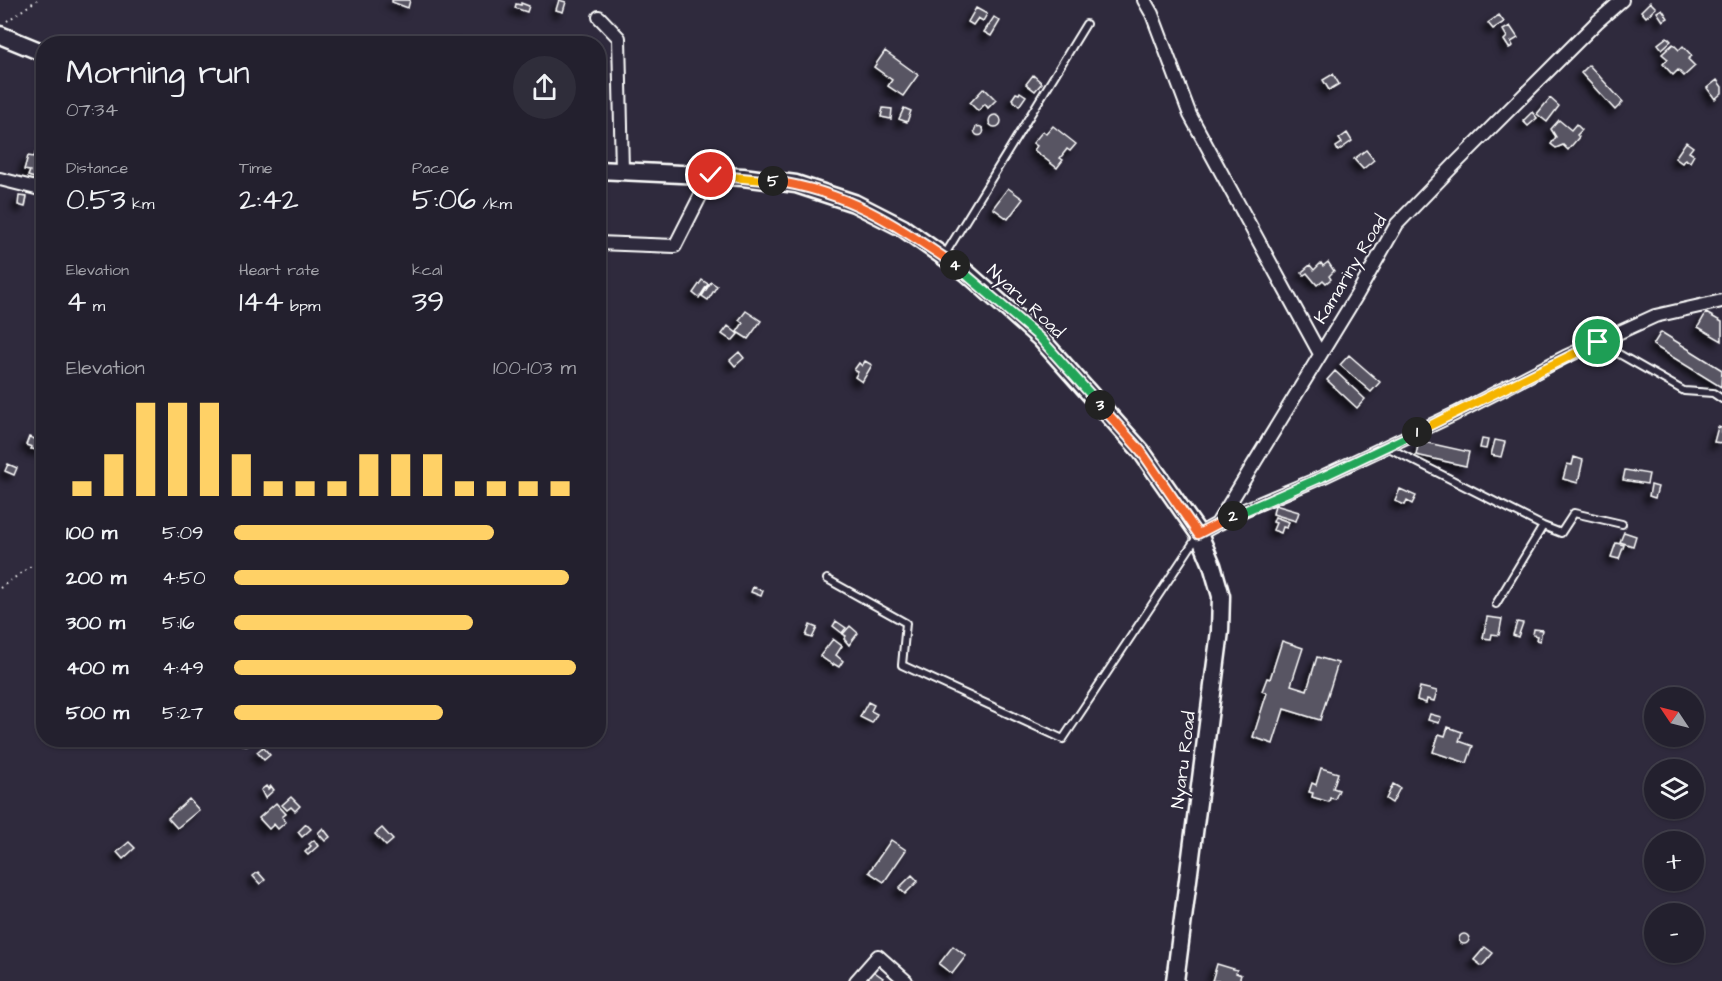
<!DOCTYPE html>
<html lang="en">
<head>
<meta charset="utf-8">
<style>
  body { margin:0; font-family:"Architects Daughter",sans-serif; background:#2f2d3a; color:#f1f3f6; height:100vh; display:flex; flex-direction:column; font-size:22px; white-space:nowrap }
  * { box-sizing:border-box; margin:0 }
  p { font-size:20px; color:#a3a3aa }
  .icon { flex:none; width:33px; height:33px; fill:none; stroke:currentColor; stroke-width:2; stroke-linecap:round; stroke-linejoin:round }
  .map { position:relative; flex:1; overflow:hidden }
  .sheet { position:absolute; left:36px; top:36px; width:570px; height:711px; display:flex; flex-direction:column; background:#23202e; border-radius:24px; box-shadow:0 2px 4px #0004,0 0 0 2px #403e4a }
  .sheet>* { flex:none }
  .needle { width:39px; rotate:305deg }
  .fabs { position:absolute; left:1644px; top:687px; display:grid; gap:12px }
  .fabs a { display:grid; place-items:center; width:60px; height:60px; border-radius:50%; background:#23202e; box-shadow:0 2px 4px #0004,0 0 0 2px #403e4a; font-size:30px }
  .pin { position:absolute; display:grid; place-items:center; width:51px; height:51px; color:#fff; margin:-26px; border:3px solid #fff; border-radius:50%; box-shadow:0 2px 6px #0007 }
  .km { position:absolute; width:30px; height:30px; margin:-15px; border-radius:50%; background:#222; color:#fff; font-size:16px; line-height:30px; text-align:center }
  .round { display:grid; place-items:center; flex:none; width:63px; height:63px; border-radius:32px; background:#2f2d3a }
  .summary { display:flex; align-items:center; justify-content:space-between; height:102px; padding:0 30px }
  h1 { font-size:33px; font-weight:600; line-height:45px }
  .stats { display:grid; grid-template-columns:repeat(3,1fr); gap:9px; height:102px; padding:6px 30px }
  .stats div { display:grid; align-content:center }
  .stats b { font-size:30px; font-weight:600 }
  .stats small { font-size:16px; font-weight:400 }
  .stats p { font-size:16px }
  .chart { height:168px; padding:12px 30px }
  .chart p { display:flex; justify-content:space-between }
  .chart svg { width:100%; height:108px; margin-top:6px; stroke:#ffd166; stroke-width:6 }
  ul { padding:0 30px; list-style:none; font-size:20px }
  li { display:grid; grid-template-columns:96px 72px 1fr; align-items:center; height:45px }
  li i { height:15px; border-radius:8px; background:#ffd166 }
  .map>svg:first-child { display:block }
</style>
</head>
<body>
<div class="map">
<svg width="1722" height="981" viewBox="0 0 1722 981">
  <defs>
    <filter id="shadow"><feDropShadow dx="-5.5" dy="5.5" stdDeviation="3" flood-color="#0009"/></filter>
  </defs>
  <rect width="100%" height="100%" fill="#2f2a3d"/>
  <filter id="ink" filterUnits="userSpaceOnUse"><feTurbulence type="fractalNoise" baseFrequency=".0167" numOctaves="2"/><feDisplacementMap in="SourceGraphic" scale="12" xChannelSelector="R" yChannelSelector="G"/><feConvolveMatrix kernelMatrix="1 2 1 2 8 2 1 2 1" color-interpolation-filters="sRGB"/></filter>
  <g filter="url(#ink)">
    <!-- building -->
    <path fill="#595564" stroke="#fff" stroke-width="1.5" filter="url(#shadow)" d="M392 0H410L408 8 392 2Z
      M559 0 566 2 563 12 556 10Z
      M1650 2 1656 8 1646 17 1641 11Z
      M521 3 529 6 527 12 515 8 516 4 521 5Z
      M976 8 987 14 983 21 978 18 973 25 968 22Z
      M1662 9 1668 18 1663 21 1657 12Z
      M1499 15 1504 22 1493 29 1488 23Z
      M994 17 1000 21 991 36 984 32Z
      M1510 26 1518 38 1511 42 1513 46 1509 48 1504 40 1507 37 1503 30Z
      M1667 37 1671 41 1662 49 1658 44Z
      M459 38 471 40V44H458Z
      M1673 44 1679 50 1683 46 1692 56 1688 59 1695 66 1684 76 1678 70 1673 75 1663 64 1668 59 1662 54Z
      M885 51 918 75 903 96 888 86 892 80 874 67Z
      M1589 65 1623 102 1615 110 1581 73Z
      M1333 74 1339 84 1329 90 1323 80Z
      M1033 75 1042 83 1035 91 1026 84Z
      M1717 80 1722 87V93L1715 99 1707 88Z
      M984 88 996 100 988 108 985 104 978 111 970 103Z
      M1020 92 1026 96 1019 106 1012 99 1016 93 1019 94Z
      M1550 98 1559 106 1547 122 1537 114Z
      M883 108 892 109 891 119 881 117Z
      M904 108 911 111 907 122 899 119Z
      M1532 112 1537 118 1528 126 1523 121Z
      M989 121a6 6 0 1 1 12 0a6 6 0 1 1-12 0Z
      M1559 120 1571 130 1576 124 1582 130 1577 135 1579 137 1568 150 1563 145 1556 148 1551 144 1556 137 1551 129Z
      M1053 126 1076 144 1070 151 1067 149 1060 158 1063 160 1057 168 1034 150 1037 146 1033 143 1043 131 1046 134Z
      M974.5 131a4.5 4.5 0 1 1 9 0a4.5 4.5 0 1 1-9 0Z
      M1347 133 1352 141 1338 151 1336 147 1342 143 1339 139Z
      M1686 142 1693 147 1689 152 1694 155 1690 162 1685 159 1682 163 1675 158Z
      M1366 150 1374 160 1363 169 1354 159Z
      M36 151 44 154 38 179 28 176 30 171 24 170 28 156 34 157Z
      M1008 188 1023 199 1008 219 993 208Z
      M19 196 27 197 25 207 18 205Z
      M1328 262 1334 271 1329 276 1331 279 1326 283 1323 280 1317 285 1307 273 1304 275 1302 272 1310 265 1314 270 1321 263 1323 266Z
      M702 280 708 284 699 298 693 293Z
      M711 282 717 286 708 300 702 296Z
      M746 311 761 321 748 339 737 332 743 323 739 320Z
      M1706 313 1722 322V341L1698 327Z
      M728 326 738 334 732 341 722 334Z
      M1661 332 1722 370 1721 387 1653 345Z
      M739 352 744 358 735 366 730 360Z
      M1349 355 1380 382 1371 392 1340 365Z
      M865 361 872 365 862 382 855 377 858 372 854 370 859 363 862 366Z
      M1335 371 1365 399 1357 408 1327 380Z
      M1718 427 1722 428V443L1714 442Z
      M29 437 44 442V451L31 449 32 447 26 445Z
      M1482 439 1488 440 1486 449 1480 448Z
      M1495 440 1505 442 1501 457 1491 455Z
      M1419 441 1469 452 1466 466 1416 455Z
      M1574 457 1583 460 1578 483 1563 479 1567 464 1572 465Z
      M8 464 17 468 14 475 5 471Z
      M1625 470 1649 474 1647 484 1623 480Z
      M1651 485 1658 487 1655 498 1649 496Z
      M1400 489 1416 496 1412 504 1407 501 1405 505 1395 501Z
      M1275 505 1299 512 1296 521 1273 514Z
      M1275 517 1289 522 1287 528 1283 527 1281 533 1273 530 1276 523 1273 522Z
      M1624 532 1636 536 1633 546 1620 542Z
      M1616 543 1624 545 1619 559 1611 557Z
      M753 587 763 591 761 596 751 592Z
      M1487 617 1502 619 1499 635 1492 634 1491 639 1483 638Z
      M836 621 846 628 842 633 833 626Z
      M1517 622 1523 623 1518 637 1513 635Z
      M810 625 817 628 812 638 806 636Z
      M850 626 858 633 849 645 844 639 846 636 843 634Z
      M1534 629 1542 630 1540 641 1536 640 1537 636 1533 635Z
      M833 639 842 646 836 655 843 661 839 667 834 664 833 665 820 656Z
      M1282 641 1303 648 1291 685 1307 690 1317 657 1338 663 1320 720 1284 709 1273 744 1253 737 1267 693 1262 691 1267 678 1270 679Z
      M1420 687 1437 691 1434 701 1427 699 1426 703 1417 700Z
      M868 702 874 705 871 711 877 714 872 723 860 717Z
      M1430 714 1441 717 1439 723 1428 720Z
      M1448 727 1462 732 1459 741 1473 746 1467 763 1433 752 1439 734 1445 736Z
      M263 747 270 755 264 760 257 752Z
      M1321 768 1338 773 1333 788 1339 790 1335 799 1330 798 1329 802 1312 797 1313 793 1309 792 1312 783 1316 785Z
      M1393 784 1400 788 1392 803 1386 799Z
      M266 786 268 789 271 786 274 790 265 798 261 790Z
      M291 797 300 806 295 811 291 807 287 810 282 805Z
      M189 799 199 810 177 828 168 818Z
      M276 803 286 814 282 817 286 822 278 829 274 824 269 829 259 818Z
      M306 824 311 829 302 837 298 832Z
      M323 828 330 837 325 841 318 833Z
      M382 828 393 840 386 846 375 834Z
      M314 840 318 846 308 855 305 852 311 846 309 844Z
      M891 840 906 850 884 882 869 872Z
      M129 842 135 848 123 859 117 852Z
      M258 872 265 880 260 884 253 876Z
      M912 875 918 881 905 894 899 888Z
      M1459 939a5 5 0 1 1 10 0a5 5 0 1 1-10 0Z
      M953 946 966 956 952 974 939 964Z
      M1485 947 1493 953 1482 966 1474 960Z
      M1217 964 1237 970 1236 973 1241 975 1239 981H1212Z
      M873 971 883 978 881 981H866Z"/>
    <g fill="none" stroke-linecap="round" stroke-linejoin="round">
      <!-- lane casing -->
      <g stroke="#fff" stroke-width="10">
        <path id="lane" d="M944 256 1086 24
          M1598 342 1684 391 1713 393 1722 399
          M1387 447 1543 526 1561 533 1574 513 1622 524
          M827 579 906 623 902 665 1063 739 1197 537
          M1496 604 1543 526
          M244 740 246 742"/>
      </g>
      <!-- street casing -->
      <g stroke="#fff" stroke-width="16">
        <path id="street" d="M1144 0 1152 14 1190 115 1320 354
          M599 17 619 38 622 171
          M0 179 36 188 44 180
          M598 243 675 246 711 175
          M1220 523 1244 510 1322 477 1455 414 1565 357 1655 316 1722 301
          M1199 534 1217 524 1358 293 1397 224 1454 165 1597 22 1622 0
          M856 981 878 956 906 981"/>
      </g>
      <!-- secondary casing -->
      <g stroke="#fff" stroke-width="21">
        <path id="secondary" d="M0 35 44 53
          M598 170 743 177 796 184 854 203 903 228 967 273 1040 338 1141 451 1199 534 1212 565 1221 596 1220 631 1175 981"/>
      </g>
      <!-- path -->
      <path stroke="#fff" stroke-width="2" stroke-dasharray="1.5 4.5" stroke-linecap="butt" d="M7 21 37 0
        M0 588 44 557"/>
      <!-- lane -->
      <use href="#lane" stroke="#2f2a3d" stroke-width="6"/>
      <!-- street -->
      <use href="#street" stroke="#2f2a3d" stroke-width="12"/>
      <!-- secondary -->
      <use href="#secondary" stroke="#2f2a3d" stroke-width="16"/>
    </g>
  </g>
  <g fill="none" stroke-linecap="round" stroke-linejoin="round" filter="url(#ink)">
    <!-- split-1 casing -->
    <g stroke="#fff" stroke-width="12">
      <path id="split-1" d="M1417 432 1598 342"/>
    </g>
    <!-- split-2 casing -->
    <g stroke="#fff" stroke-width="12">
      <path id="split-2" d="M1233 516 1322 477 1417 432"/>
    </g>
    <!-- split-3 casing -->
    <g stroke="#fff" stroke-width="12">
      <path id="split-3" d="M1100 405 1141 451 1198 534 1233 516"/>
    </g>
    <!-- split-4 casing -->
    <g stroke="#fff" stroke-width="12">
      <path id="split-4" d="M955 265 1040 338 1100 405"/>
    </g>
    <!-- split-5 casing -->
    <g stroke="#fff" stroke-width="12">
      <path id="split-5" d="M773 181C846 191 896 224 955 265"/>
    </g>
    <!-- split-6 casing -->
    <g stroke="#fff" stroke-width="12">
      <path id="split-6" d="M711 175 773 181"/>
    </g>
    <!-- split-1 -->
    <use href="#split-1" stroke="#f5b400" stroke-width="8"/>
    <!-- split-2 -->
    <use href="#split-2" stroke="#22a559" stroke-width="8"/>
    <!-- split-3 -->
    <use href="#split-3" stroke="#f0652b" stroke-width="8"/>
    <!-- split-4 -->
    <use href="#split-4" stroke="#22a559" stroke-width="8"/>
    <!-- split-5 -->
    <use href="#split-5" stroke="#f0652b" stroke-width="8"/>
    <!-- split-6 -->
    <use href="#split-6" stroke="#f5b400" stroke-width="8"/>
  </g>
  <g text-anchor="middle" stroke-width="4.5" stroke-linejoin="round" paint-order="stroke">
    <!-- street labels -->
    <g font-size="18" fill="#fff" stroke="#2f2a3d">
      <text transform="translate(1350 269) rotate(-59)" y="6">Kamariny Road</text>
      <text transform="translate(1026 301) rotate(43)" y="6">Nyaru Road</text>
      <text transform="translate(1183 760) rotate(-83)" y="6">Nyaru Road</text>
    </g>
  </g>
</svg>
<div class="fabs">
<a><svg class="needle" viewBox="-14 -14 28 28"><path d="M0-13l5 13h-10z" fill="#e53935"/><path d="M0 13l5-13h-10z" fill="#a3a3aa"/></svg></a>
<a><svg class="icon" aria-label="layers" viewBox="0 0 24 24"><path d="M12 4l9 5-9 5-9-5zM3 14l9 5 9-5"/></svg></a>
<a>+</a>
<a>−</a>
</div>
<div class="pin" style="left:1598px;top:342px;background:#1e9e55"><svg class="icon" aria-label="arrive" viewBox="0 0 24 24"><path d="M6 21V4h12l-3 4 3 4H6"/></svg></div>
<div class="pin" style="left:711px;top:175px;background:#d93025"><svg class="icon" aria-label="check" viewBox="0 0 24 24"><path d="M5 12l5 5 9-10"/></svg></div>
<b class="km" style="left:1417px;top:432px">1</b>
<b class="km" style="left:1233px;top:516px">2</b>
<b class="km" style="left:1100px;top:405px">3</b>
<b class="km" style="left:955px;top:265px">4</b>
<b class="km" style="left:773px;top:181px">5</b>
<section class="sheet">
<div class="summary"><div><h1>Morning run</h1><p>07:34</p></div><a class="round"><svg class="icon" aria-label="share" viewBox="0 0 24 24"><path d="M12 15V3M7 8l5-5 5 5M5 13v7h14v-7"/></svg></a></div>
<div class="stats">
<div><p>Distance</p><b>0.53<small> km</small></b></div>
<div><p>Time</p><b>2:42</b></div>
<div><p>Pace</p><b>5:06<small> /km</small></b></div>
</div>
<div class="stats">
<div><p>Elevation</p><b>4<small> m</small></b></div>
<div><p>Heart rate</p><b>144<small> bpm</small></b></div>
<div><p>kcal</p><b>39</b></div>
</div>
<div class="chart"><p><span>Elevation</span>100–103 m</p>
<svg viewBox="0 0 160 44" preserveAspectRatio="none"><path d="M5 44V38M15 44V27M25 44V6M35 44V6M45 44V6M55 44V27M65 44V38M75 44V38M85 44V38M95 44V27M105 44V27M115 44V27M125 44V38M135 44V38M145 44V38M155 44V38"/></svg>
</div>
<ul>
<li><b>100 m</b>5:09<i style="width:76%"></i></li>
<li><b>200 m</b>4:50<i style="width:98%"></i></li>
<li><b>300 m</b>5:16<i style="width:70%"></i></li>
<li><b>400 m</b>4:49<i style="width:100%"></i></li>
<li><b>500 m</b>5:27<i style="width:61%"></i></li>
</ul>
</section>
</div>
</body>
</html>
